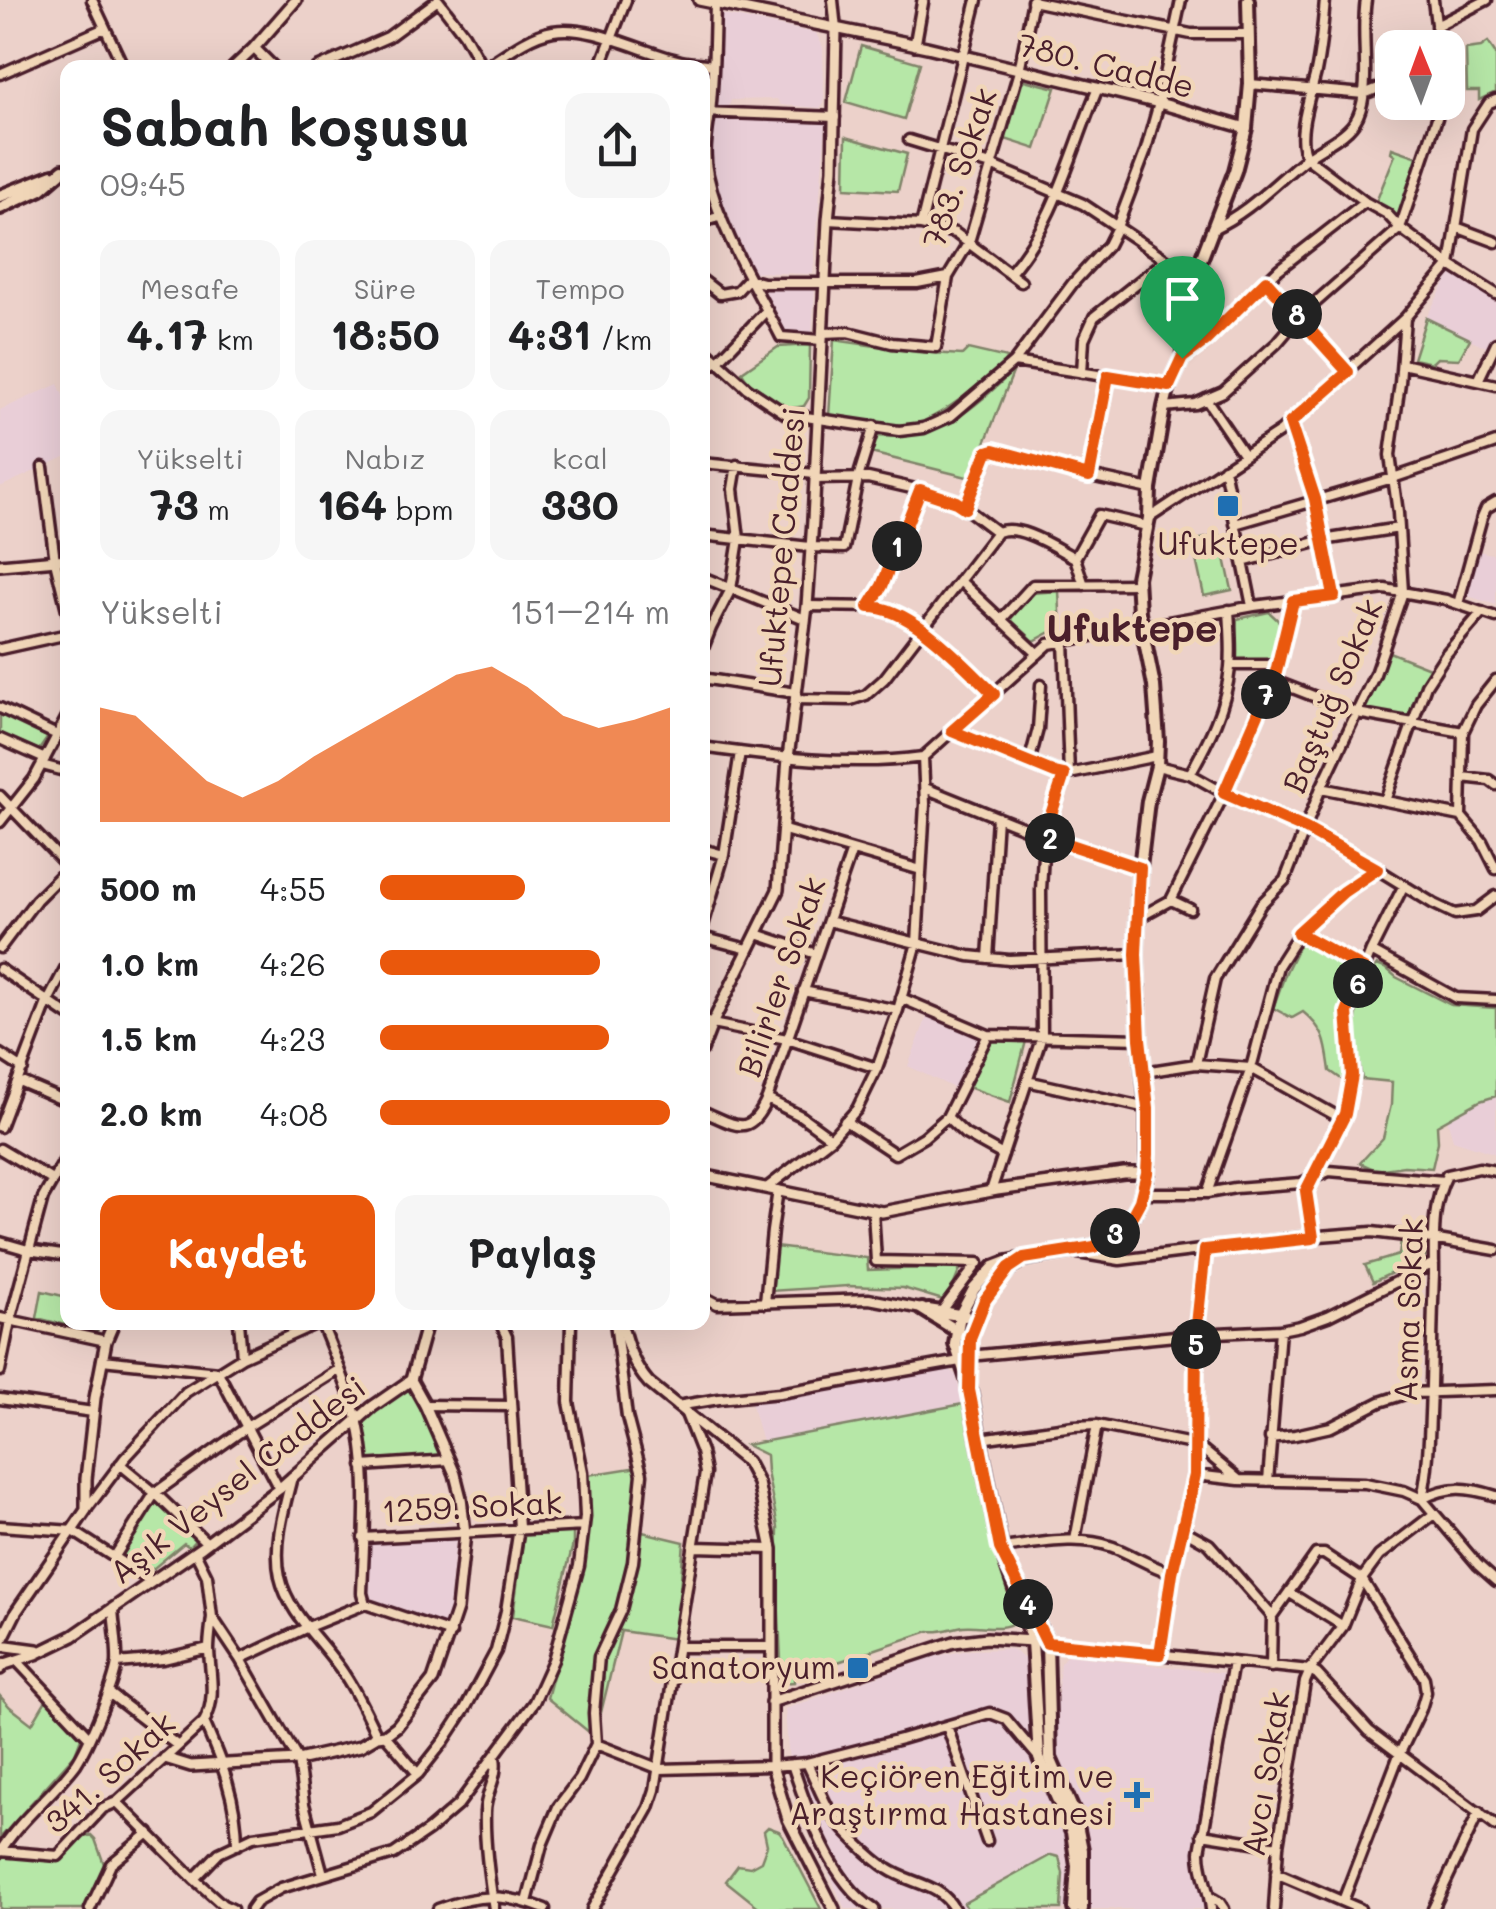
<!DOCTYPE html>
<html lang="tr">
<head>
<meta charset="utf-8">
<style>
  body { margin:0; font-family:Mali,sans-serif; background:#f6f6f6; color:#202124; height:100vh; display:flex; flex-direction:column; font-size:38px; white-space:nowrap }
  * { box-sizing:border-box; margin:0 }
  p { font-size:32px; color:#757577 }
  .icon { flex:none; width:55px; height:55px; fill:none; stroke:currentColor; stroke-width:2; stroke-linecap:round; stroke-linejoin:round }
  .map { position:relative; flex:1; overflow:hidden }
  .panel { position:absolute; left:60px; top:60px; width:650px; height:1270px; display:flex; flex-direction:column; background:#fff; border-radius:20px; box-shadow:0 10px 40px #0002 }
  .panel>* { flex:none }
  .needle { width:65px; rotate:359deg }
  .buttons { position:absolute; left:1375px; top:30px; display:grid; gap:20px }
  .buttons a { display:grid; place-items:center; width:90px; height:90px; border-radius:20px; background:#fff; box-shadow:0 10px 40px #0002; font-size:50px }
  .pin { position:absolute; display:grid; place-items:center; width:85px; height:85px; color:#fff; margin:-102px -42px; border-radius:50% 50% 50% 0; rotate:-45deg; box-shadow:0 0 10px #0007 }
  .pin .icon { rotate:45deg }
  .km { position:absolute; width:50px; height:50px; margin:-25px; border-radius:50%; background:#222; color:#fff; font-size:28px; line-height:50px; text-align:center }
  .round { display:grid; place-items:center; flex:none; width:105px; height:105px; border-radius:20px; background:#f6f6f6 }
  .head { display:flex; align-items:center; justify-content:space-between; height:170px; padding:0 40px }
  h1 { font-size:55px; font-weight:800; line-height:75px }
  .figures { display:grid; grid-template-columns:repeat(3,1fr); gap:15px; height:170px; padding:10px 40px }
  .figures div { display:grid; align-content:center; border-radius:20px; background:#f6f6f6; text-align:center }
  .figures b { font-size:42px; font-weight:800 }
  .figures small { font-size:28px; font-weight:400 }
  .figures p { font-size:28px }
  .chart { height:280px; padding:20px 40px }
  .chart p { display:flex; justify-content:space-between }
  .chart svg { width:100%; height:180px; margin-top:10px; fill:#ea580c; opacity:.7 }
  .primary-button { display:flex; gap:20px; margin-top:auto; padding:20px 40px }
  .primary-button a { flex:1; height:115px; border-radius:20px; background:#ea580c; color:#fff; font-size:40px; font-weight:800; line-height:115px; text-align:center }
  .primary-button a+a { background:#f6f6f6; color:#202124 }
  ul { padding:0 40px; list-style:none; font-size:32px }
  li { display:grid; grid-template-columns:160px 120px 1fr; align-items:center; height:75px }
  li i { height:25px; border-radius:12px; background:#ea580c }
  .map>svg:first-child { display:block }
</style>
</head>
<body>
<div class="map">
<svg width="1496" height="1909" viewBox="0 0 1496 1909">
  <rect width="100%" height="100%" fill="#ecd1ca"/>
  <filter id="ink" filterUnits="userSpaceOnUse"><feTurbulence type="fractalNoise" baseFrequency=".01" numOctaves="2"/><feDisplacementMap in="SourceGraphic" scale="20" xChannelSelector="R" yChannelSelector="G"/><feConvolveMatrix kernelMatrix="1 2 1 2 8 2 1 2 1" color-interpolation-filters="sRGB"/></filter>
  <g filter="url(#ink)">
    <!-- built -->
    <path fill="#e9ced7" d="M719 14 816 33 823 47 824 103 820 108 781 105 777 99 731 100 729 106H716Z
      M714 118 826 124 813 274 749 272 710 174Z
      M1451 272 1496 300V332L1488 348 1426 318Z
      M815 285 812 335 784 334 759 287Z
      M58 384 67 404V456L0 487V410Z
      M1478 551 1496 555V605L1465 595Z
      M927 1017 983 1040 958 1090 908 1066Z
      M1496 1096V1154L1453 1140 1447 1119 1480 1101Z
      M946 1366 956 1375 963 1404 762 1442 750 1399Z
      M456 1539 447 1627 368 1601 366 1542Z
      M1011 1649 1026 1660 1035 1765 1056 1808 1066 1834 1073 1863 1067 1909H845L805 1819 789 1764 785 1709 931 1657 970 1650Z
      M1067 1655 1223 1673 1195 1846 1196 1869 1206 1893 1207 1909H1088V1861L1082 1825 1054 1747 1060 1663Z"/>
    <!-- green -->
    <path fill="#b6e7a7" stroke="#808369" stroke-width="2.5" d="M1488 42 1496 54V92L1479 100V91H1467L1466 49 1481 47Z
      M861 46 920 63 904 119 846 102Z
      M1020 79 1056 88 1036 149 1002 138Z
      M846 137 907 154 898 191 845 188Z
      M1392 148 1418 157 1398 218 1376 202 1395 155 1391 152Z
      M1426 318 1470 339 1459 359 1437 358 1432 363 1413 359Z
      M834 340 917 352 962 355 968 349 1007 358 1003 364C979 384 953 408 924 421 900 431 855 419 829 416Z
      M810 345 809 398 804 406C798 407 794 409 788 408 775 405 748 384 742 372L778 347Z
      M1014 370 971 478 871 453 877 436C938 442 972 410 1014 370Z
      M1220 535 1232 590 1204 596 1192 541Z
      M1059 591 1061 631 1049 633 1034 641 1010 619 1031 593Z
      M1269 612 1282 624 1275 662 1233 660 1237 619Z
      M1389 652 1432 669 1407 719 1364 709Z
      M0 710 48 734V737L39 750 0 733Z
      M1301 941 1357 971 1342 1011 1347 1083 1330 1071C1326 1043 1326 1031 1303 1012L1292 1018 1273 1008 1286 972Z
      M1377 965 1387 969 1396 977 1451 1005 1496 1008V1096L1480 1101 1437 1125 1438 1142 1432 1168 1404 1166 1376 1170 1360 1163 1383 1138 1391 1105 1392 1082 1362 1079C1354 1037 1349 1001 1377 965Z
      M991 1039 1026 1041 1010 1102 968 1087Z
      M1401 1240 1424 1241 1425 1257 1373 1282 1365 1265 1399 1255Z
      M775 1247 867 1258 868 1270 961 1267 954 1284 943 1300 903 1288 848 1286 770 1291Z
      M42 1291 67 1297 68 1322 99 1323 97 1333 37 1318Z
      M407 1389 413 1394 441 1455 440 1459 365 1462 360 1423 396 1394Z
      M963 1404 988 1530 1014 1601 1015 1622C1001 1632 980 1624 963 1626 951 1628 941 1633 929 1631L794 1677V1682L782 1683 777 1571 778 1527 767 1472 766 1455 746 1445Z
      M638 1467 630 1529 684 1542 676 1639 621 1631 595 1737 547 1698 580 1576 589 1518 588 1475Z
      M158 1499 197 1538 189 1547 184 1543 148 1573 121 1554 154 1500Z
      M573 1530V1544L553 1625 513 1616 524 1532Z
      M0 1696 10 1707 32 1724 46 1700 81 1738 75 1754 0 1838Z
      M768 1827 779 1831 783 1836 821 1909H761L726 1881 738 1865 750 1867 761 1861 767 1845 764 1831Z
      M91 1835 95 1839 104 1864 86 1909H0L1 1855 59 1862 82 1838Z
      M1051 1855 1059 1857 1063 1873 1061 1909H967L964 1903Z"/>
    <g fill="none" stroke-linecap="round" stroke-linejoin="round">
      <!-- minor casing -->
      <g stroke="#4a1f2b" stroke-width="15">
        <path id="minor" d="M92 0 124 68
          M438 0 464 34 483 68
          M833 0 836 30
          M1433 0 1439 48
          M1032 1 1191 34H1249
          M715 4C714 40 714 77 710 113 707 134 703 154 708 175 721 234 754 284 781 337L822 340
          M1436 26 1487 0
          M317 68 388 37 438 0
          M484 68C504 55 529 35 553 31 591 24 644 53 681 61 691 63 702 63 712 65
          M600 68 626 0
          M0 74 105 28
          M1250 84 1364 94 1381 87H1392
          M702 112 835 117
          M909 140 991 165 1083 204 1194 278
          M1307 158 1365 202 1387 214 1400 228 1450 265 1496 294
          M1307 158C1294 138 1311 94 1316 72 1321 48 1323 24 1325 0
          M828 220 921 225 955 233 1021 282
          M702 222 721 216
          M921 225 977 0
          M1456 227 1496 242
          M1212 229C1248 213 1274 184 1305 159 1323 145 1348 137 1358 116 1372 85 1360 35 1366 0
          M1010 273C1056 221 1071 151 1098 88
          M702 280 720 294 737 291 748 279 763 283H917L948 277 969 242 1019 71 1033 0
          M1266 281 1347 372
          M822 333 848 332 892 343 936 347 948 277
          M702 347 747 388 786 414 899 431 924 428 951 416 1014 362 1169 386
          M1182 357 1205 341 1279 269 1365 202
          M1014 362 1073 283 1108 245 1117 227 1145 153 1159 103 1181 0
          M1402 364 1496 385
          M702 365 709 366 718 361 767 310
          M1082 373 1084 339 1094 317 1166 260
          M1478 381 1496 343
          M1206 399 1244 455
          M1164 407 1195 404 1223 392 1277 343 1299 317 1400 228 1438 115 1440 102
          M1290 423 1315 499 1334 596
          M702 463 815 474
          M43 467 55 561 68 614
          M1224 468 1252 606
          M1089 476 1108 376
          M815 479 868 478 920 490 956 501 997 532C1019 523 1054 547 1075 558L1084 585
          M965 508 987 452 995 450 1085 475 1150 489
          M1149 518 1281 431 1405 318 1450 265 1472 129 1489 103 1496 100
          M1235 524 1393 478 1496 443
          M702 535 810 547 844 548 858 478 874 426
          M1075 558 1099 515 1147 526
          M1243 562 1323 540 1399 528
          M702 577 805 619
          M960 581 1038 654
          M1458 604 1482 517 1486 508 1496 502
          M807 606 881 607 923 628 994 694
          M869 607 882 585 920 490
          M1001 620 1033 585 1138 584
          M1064 641 1069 774
          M0 649 68 634
          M702 651 711 628 731 589 739 539 733 489 737 465
          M1231 665H1277
          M702 678 796 693
          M1272 680 1357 713 1463 732
          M795 699 851 700 866 695 884 679 997 532
          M0 708 57 735
          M953 731 1064 775 1157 756
          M0 739 45 759
          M702 747C772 757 853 767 923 757L1049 644 1254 606 1385 589 1446 600 1496 617
          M1029 763 1038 729 1041 685
          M42 765 68 772
          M1157 766 1190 774 1224 793 1306 829 1377 869 1434 904 1455 914 1476 911 1496 896
          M1190 774C1209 740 1226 707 1230 668 1232 649 1230 629 1229 610
          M1462 777 1489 780 1496 785
          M925 788 1044 836 1140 868
          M1321 788 1461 816
          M0 796 68 867
          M1385 801 1426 685 1446 654 1482 612
          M1461 816 1463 732 1476 705 1496 680
          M1461 816 1482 841 1496 869
          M0 822 34 779 68 715
          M784 830 921 870
          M702 849 724 855
          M1171 900 1190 909
          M1138 918 1171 900 1232 778 1276 672 1293 601
          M828 921 969 956 1009 960 1136 954
          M702 929 724 855 740 752
          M1299 933 1364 969
          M757 934 816 954
          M702 937 748 949
          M0 948 36 900 68 868
          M1371 951 1456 998 1496 1000
          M988 958 997 817
          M0 969 68 1015
          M803 991 898 1010
          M901 998 988 1035 1140 1039
          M702 1020 712 1024 787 1039 877 1068
          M0 1054 23 1069
          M1196 1064 1215 979 1261 904 1285 880 1321 788 1375 674 1403 592 1398 513 1390 455 1400 383 1405 318
          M1144 1072 1196 1064 1251 1068 1342 1119
          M19 1081 68 1102
          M1027 1081 1147 1108
          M767 1099 801 1116 831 1138
          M702 1111C736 1125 749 1139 767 1099L852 850
          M947 1117 965 1134 1003 1155
          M845 1121 895 1154 924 1137 947 1117 988 1035
          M0 1127 47 1003 68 963
          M0 1149 52 1180
          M768 1187 831 1138 857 1109 877 1068 898 1010 917 943 925 804 923 757
          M991 1191 1042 1036 1041 890 1044 836 1064 775
          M1142 1193H1207L1235 1188 1301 1183 1329 1171 1444 1181
          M1207 1193 1251 1068 1278 966 1299 933 1343 892 1377 869
          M873 1211 876 1261 978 1263 941 1312
          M1313 1238 1306 1191 1345 1114 1352 1075 1347 1011 1371 951 1404 885
          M0 1242 28 1250 68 1256
          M1078 1253 1120 1260 1306 1237 1372 1232 1432 1239 1496 1250
          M702 1296 717 1304 869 1299 922 1309
          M765 1303 772 1231 778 1190
          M0 1318 106 1341
          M239 1322 242 1357
          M321 1322C334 1354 348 1386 357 1419 370 1472 364 1538 362 1593L365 1604 451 1633
          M969 1356 1196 1334 1280 1330 1300 1326 1328 1316 1434 1263
          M102 1360 218 1372 279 1489
          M0 1371 10 1321 43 1198 68 1154
          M0 1399 93 1412
          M425 1405 511 1406
          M677 1406 719 1399 780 1393 960 1361
          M1270 1438 1295 1435 1331 1427 1380 1402 1408 1393 1496 1390
          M980 1439 1074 1426 1097 1425 1197 1445 1239 1480 1365 1483 1404 1491 1422 1499 1478 1565 1496 1581
          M120 1464 155 1493 207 1543
          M363 1466 449 1460
          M1195 1475 1239 1480
          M292 1477C284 1509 273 1544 280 1577 288 1614 324 1643 344 1674 357 1693 367 1715 377 1736
          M1268 1481 1280 1330
          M1422 1499C1428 1471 1429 1443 1430 1414 1432 1367 1432 1320 1434 1274 1434 1241 1431 1205 1447 1175L1479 1168 1496 1171
          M1422 1499C1449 1485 1467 1487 1496 1496
          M86 1510 125 1458 186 1392 242 1357 320 1322
          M0 1526 73 1531 151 1581
          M1182 1529 1209 1544 1272 1616 1316 1554H1324L1362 1579 1424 1678 1426 1692 1421 1709 1399 1755 1343 1901
          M363 1538 584 1526
          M1075 1540 1097 1425
          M694 1547 772 1549
          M1001 1548C1037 1544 1077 1534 1113 1547 1133 1555 1151 1567 1172 1573
          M195 1552 207 1576 212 1617 240 1659 298 1760 304 1804 323 1874
          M115 1556 155 1493 247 1427 340 1369
          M1290 1593 1343 1626
          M1032 1641 1310 1670 1317 1674 1369 1731 1496 1826
          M679 1647H771
          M1160 1654 1172 1573 1195 1475 1196 1334 1205 1250
          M240 1659 308 1627 365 1604
          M117 1663 163 1659 209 1648
          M20 1664 89 1737
          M1271 1667 1272 1616
          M109 1693 178 1746
          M204 1722C222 1763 237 1800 237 1845
          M947 1726 987 1841
          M385 1735 418 1774
          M596 1744 660 1769 772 1766 807 1763 901 1739 990 1713 1006 1719 1039 1758
          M807 1763C815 1779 822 1798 831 1813 841 1829 872 1859 888 1869 910 1884 940 1883 954 1909
          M792 1764C808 1812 830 1881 874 1909
          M117 1802 194 1879 223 1905 232 1909
          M1202 1834 1278 1846
          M0 1851 58 1856 103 1808 117 1802 204 1722C217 1699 210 1675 209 1650 209 1639 211 1627 212 1617
          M0 1852C20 1819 53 1795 76 1764 88 1746 114 1685 117 1663 118 1646 114 1626 113 1609
          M1276 1873 1360 1909
          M194 1879 219 1853 253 1837 338 1825 371 1812 418 1774 444 1741 465 1709 496 1651 506 1611 519 1528 507 1337 500 1322
          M1210 1897 1220 1903 1224 1909
          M527 1902 542 1845 558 1807 579 1779 596 1744 594 1713 599 1657 621 1610 633 1562 642 1474 627 1417 615 1322
          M90 1909 111 1864 149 1833
          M251 1909 256 1902 281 1888 394 1854 429 1830 458 1805 534 1702 553 1660 579 1566 585 1517 583 1472 569 1402 571 1322
          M438 1909C478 1894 504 1893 545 1909
          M494 1909C489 1878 484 1844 485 1812 485 1794 499 1776 495 1758
          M592 1909 649 1808 655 1790 705 1473 701 1452 686 1414
          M1211 1909C1209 1889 1200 1872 1200 1852L1233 1662
          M1274 1909 1278 1846 1305 1682 1310 1670 1343 1626 1362 1579 1379 1556 1434 1514
          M1433 1909 1479 1812"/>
      </g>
      <!-- tertiary casing -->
      <g stroke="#4a1f2b" stroke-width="16">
        <path id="tertiary" d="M699 0 927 47 1159 103 1246 128
          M915 45 923 0
          M254 48 274 68
          M233 68 254 48 296 0
          M0 565 68 559
          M702 1050 712 1024 778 890 788 758 807 606 813 520 828 220 833 169 836 30
          M702 1175 882 1212 997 1190 1124 1173H1147
          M621 1322C627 1346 633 1365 649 1383L747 1462 758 1483 772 1549V1766L788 1819 834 1909
          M0 1644 16 1612 86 1510V1479L95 1398 106 1341 114 1322
          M0 1645 37 1650
          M0 1669 5 1664 36 1654 73 1636 202 1547 279 1489 372 1407 411 1380 427 1322
          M771 1702 954 1642 987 1638 1032 1641
          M165 1758 191 1766 298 1760 360 1746 377 1736 385 1735 397 1726 433 1680 457 1609 465 1533 461 1498 455 1474 425 1405 411 1380"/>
      </g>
      <!-- secondary casing -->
      <g stroke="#4a1f2b" stroke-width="18">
        <path id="secondary" d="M0 196 53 175
          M0 208 41 189 63 170
          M922 1309 959 1332
          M928 1310 965 1316
          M969 1379C969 1365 967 1351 970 1337 975 1310 995 1277 1018 1262
          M1020 1587 1047 1643 1050 1758 1075 1815 1082 1850V1909
          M1074 1909 1077 1866 1072 1832 1039 1758 1032 1641 1001 1548 969 1385 955 1344 960 1315 974 1289 994 1267 1007 1262 1094 1247 1113 1235 1133 1214 1140 1201 1147 1173V1108L1140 1039 1136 954 1140 868 1148 801 1157 766 1158 741 1154 686 1139 612 1137 578 1149 518 1150 489 1164 407 1169 386 1182 358 1194 278 1235 171 1246 128 1250 84 1248 0"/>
      </g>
      <!-- minor -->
      <use href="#minor" stroke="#f1d6b8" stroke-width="8"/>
      <!-- tertiary -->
      <use href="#tertiary" stroke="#f1d6b8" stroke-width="9"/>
      <!-- secondary -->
      <use href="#secondary" stroke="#f1d6b8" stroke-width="10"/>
    </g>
  </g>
  <g fill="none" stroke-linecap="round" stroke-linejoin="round" filter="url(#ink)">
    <!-- route casing -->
    <g stroke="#fff" stroke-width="20">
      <path id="route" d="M1266 281 1348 372 1290 423 1315 499 1334 596 1293 601 1276 672 1224 793 1306 829 1377 869 1343 892 1298 933 1364 969 1347 1012 1352 1075 1345 1114 1306 1191 1313 1238 1205 1250 1196 1334 1195 1475 1172 1573 1160 1654 1047 1643 1000 1548 969 1390 970 1338 985 1300 1009 1268 1024 1258 1094 1247 1114 1234 1133 1214 1140 1201 1147 1173 1148 1154V1108L1140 1039 1136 954 1140 868 1044 836 1064 775 1055 773 952 731 994 694C963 665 912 607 869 607L882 586 920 490 956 502 965 508 987 452 994 450 1089 476 1108 376 1169 386 1182 358 1205 341Z"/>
    </g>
    <!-- route -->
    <use href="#route" stroke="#ea580c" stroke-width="12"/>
  </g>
  <!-- markers -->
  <g fill="#1f6fb2" stroke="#f1d6b8" stroke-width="4">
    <rect x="1216" y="494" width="24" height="24" rx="5"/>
    <rect x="846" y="1656" width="24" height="24" rx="5"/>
    <path d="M1132 1780h10v10h10v10h-10v10h-10v-10h-10v-10h10z"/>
  </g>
  <g text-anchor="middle" stroke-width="9" stroke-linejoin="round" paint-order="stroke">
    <!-- street labels -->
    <g font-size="32" fill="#4a1f2b" stroke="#f1d6b8">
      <text transform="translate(1106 66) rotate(14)" y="11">780. Cadde</text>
      <text transform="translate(960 168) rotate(-71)" y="11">783. Sokak</text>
      <text transform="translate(782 547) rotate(-85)" y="11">Ufuktepe Caddesi</text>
      <text transform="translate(1333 696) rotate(-67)" y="11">Baştuğ Sokak</text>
      <text transform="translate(782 977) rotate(-71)" y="11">Bilirler Sokak</text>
      <text transform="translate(1409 1310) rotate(-88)" y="11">Asma Sokak</text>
      <text transform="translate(238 1480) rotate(-38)" y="11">Aşık Veysel Caddesi</text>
      <text transform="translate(472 1507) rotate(-3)" y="11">1259. Sokak</text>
      <text transform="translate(110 1773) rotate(-42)" y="11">341. Sokak</text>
      <text transform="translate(1266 1774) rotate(-81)" y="11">Avcı Sokak</text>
    </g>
    <!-- poi labels -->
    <g font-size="32" fill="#4a1f2b" stroke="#f1d6b8" text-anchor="end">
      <text x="1228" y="555" text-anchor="middle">Ufuktepe</text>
      <text x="836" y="1679">Sanatoryum</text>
      <text x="1114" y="1788">Keçiören Eğitim ve<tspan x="1114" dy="37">Araştırma Hastanesi</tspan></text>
    </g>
    <!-- quarter labels -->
    <g font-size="38" font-weight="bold" fill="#4a1f2b" stroke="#f1d6b8">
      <text x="1132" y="642">Ufuktepe</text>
    </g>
  </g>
</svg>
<div class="buttons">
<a><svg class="needle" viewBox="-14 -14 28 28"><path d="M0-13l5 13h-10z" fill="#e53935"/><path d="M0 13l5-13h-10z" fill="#757577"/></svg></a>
</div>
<div class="pin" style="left:1182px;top:358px;background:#1e9e55"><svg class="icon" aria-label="arrive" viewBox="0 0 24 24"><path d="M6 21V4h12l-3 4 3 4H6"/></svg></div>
<b class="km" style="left:897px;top:546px">1</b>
<b class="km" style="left:1050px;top:838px">2</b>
<b class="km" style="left:1115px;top:1233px">3</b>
<b class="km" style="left:1028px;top:1604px">4</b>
<b class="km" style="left:1196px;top:1344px">5</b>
<b class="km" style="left:1358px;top:983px">6</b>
<b class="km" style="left:1266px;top:694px">7</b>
<b class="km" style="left:1297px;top:314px">8</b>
<section class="panel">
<div class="head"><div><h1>Sabah koşusu</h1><p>09:45</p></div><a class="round"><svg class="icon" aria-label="share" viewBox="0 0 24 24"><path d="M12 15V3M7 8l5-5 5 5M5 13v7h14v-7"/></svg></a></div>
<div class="figures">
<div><p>Mesafe</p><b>4.17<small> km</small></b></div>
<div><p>Süre</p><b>18:50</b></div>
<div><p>Tempo</p><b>4:31<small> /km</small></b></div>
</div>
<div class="figures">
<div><p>Yükselti</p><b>73<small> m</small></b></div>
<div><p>Nabız</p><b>164<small> bpm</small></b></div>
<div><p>kcal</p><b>330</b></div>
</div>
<div class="chart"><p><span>Yükselti</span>151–214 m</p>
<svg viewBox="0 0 160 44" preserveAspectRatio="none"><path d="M0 44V16L10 18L20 26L30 34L40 38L50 34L60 28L70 23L80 18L90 13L100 8L110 6L120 11L130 18L140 21L150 19L160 16V44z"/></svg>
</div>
<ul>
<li><b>500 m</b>4:55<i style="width:50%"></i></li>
<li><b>1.0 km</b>4:26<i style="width:76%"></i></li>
<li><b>1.5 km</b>4:23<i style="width:79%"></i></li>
<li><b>2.0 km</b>4:08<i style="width:100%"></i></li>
</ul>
<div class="primary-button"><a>Kaydet</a><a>Paylaş</a></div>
</section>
</div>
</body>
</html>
